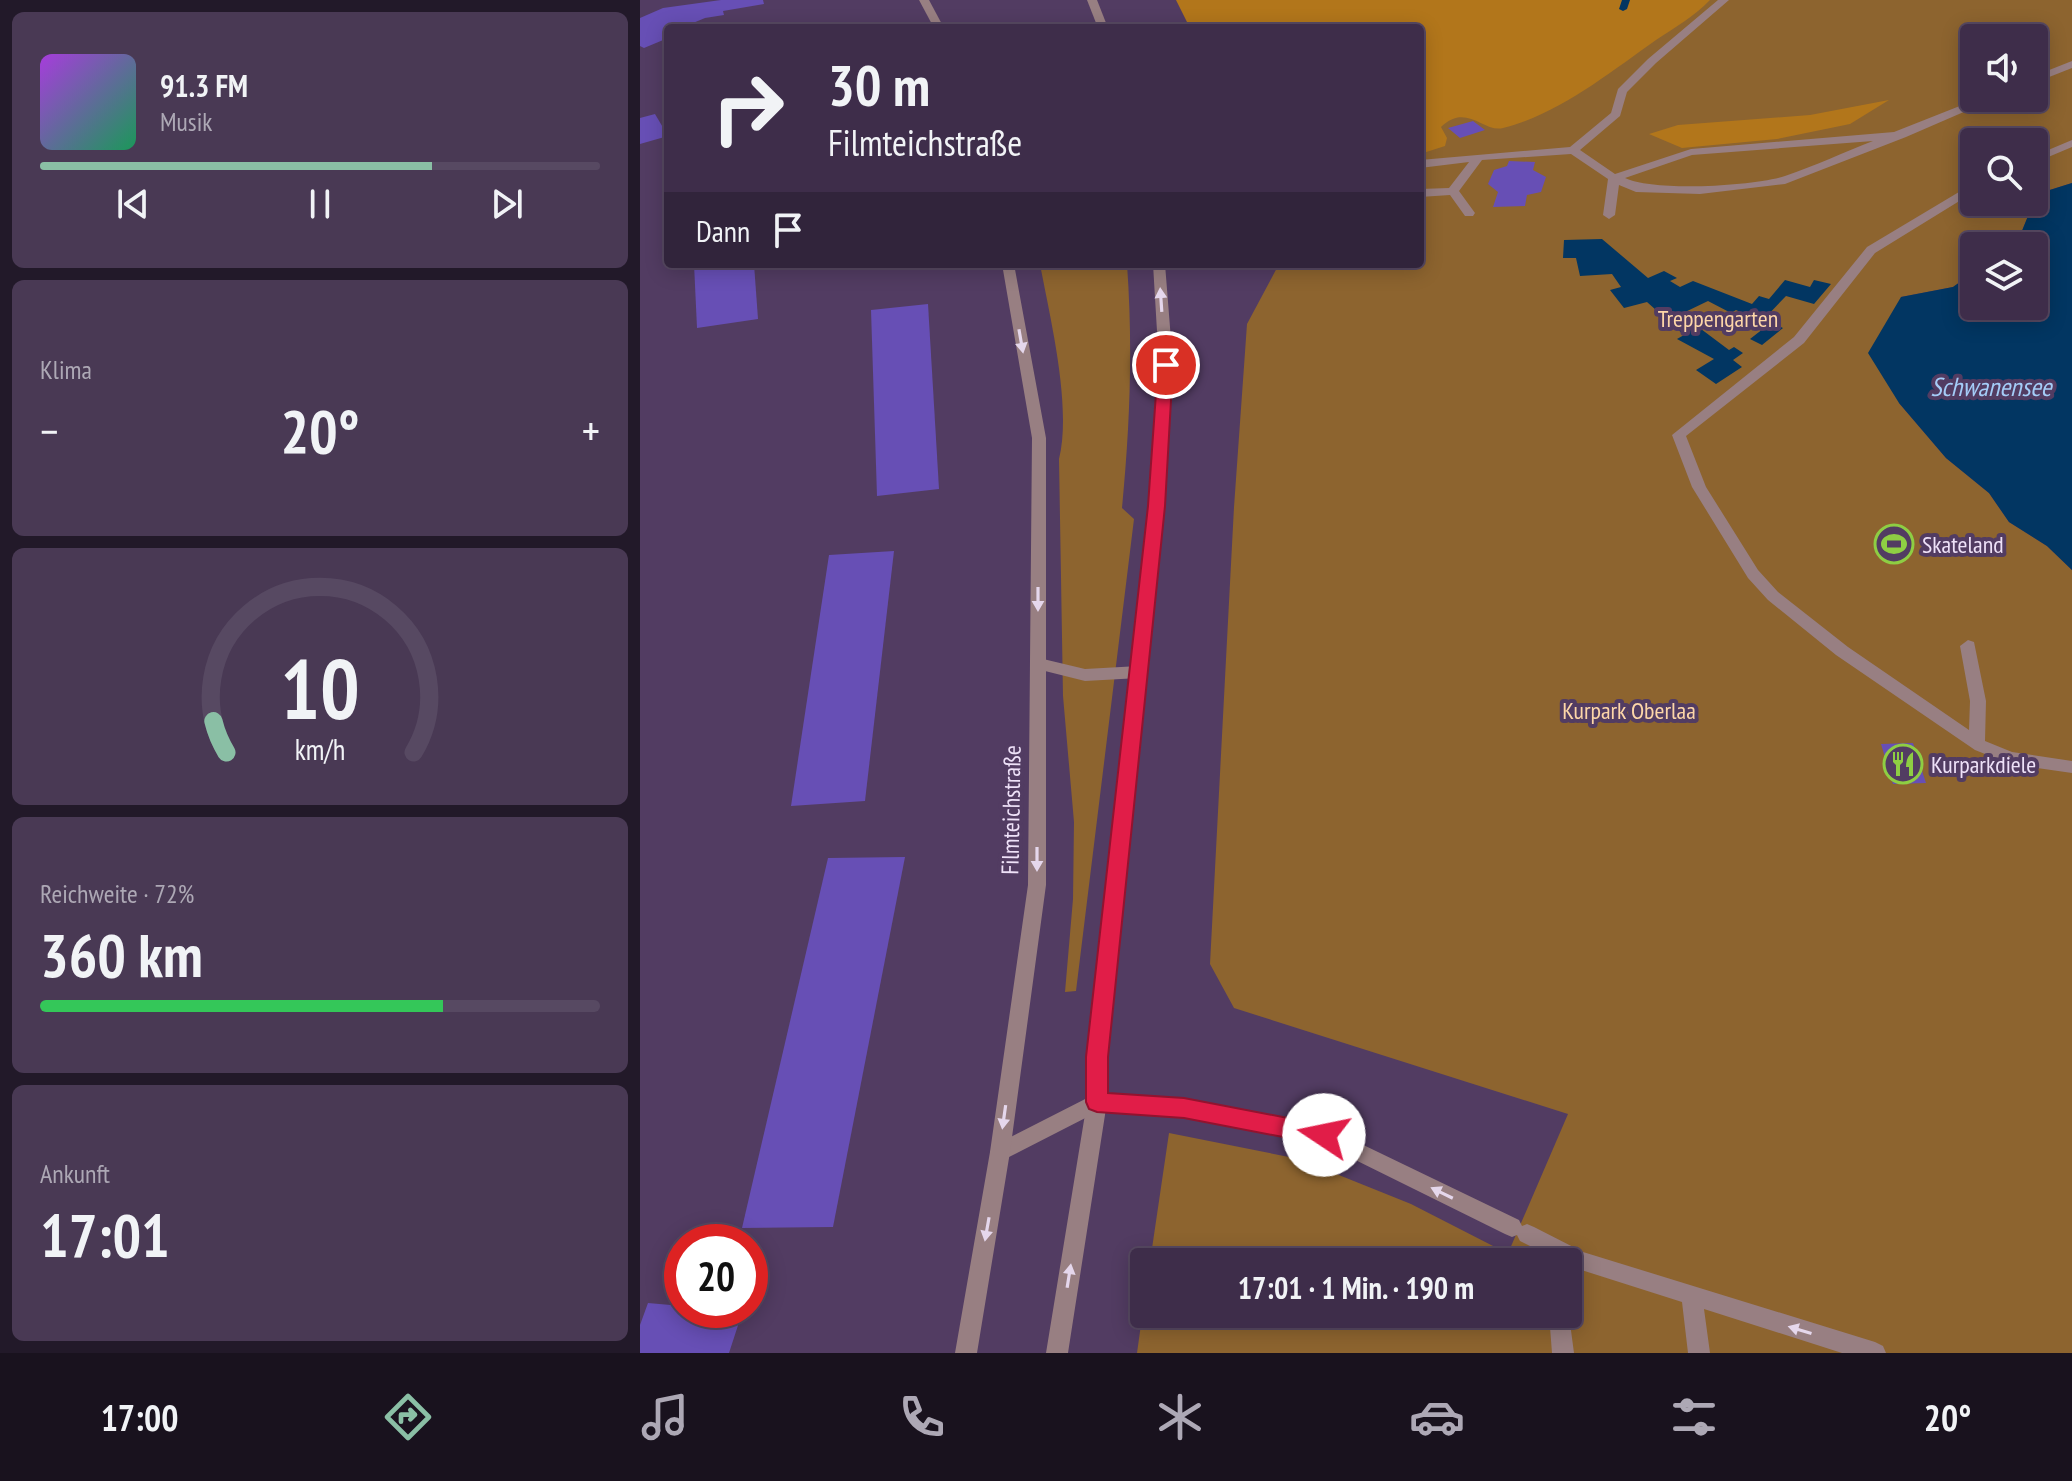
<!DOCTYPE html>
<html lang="de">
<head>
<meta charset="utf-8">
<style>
  body { margin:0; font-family:"PT Sans Narrow",sans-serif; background:#493954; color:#f1f3f6; height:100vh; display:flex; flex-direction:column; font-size:30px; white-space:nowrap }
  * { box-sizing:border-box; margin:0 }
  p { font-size:26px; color:#ada8b5 }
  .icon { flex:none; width:44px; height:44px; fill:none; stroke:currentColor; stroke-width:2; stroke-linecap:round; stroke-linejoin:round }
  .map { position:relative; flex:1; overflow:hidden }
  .drawer { display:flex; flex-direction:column; gap:12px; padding:12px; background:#221929; width:640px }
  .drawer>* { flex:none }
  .banner { position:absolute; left:24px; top:24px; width:760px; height:244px; border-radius:8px; box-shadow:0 4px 20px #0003,0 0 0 2px #574962; background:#3e2d4a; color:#f1f3f6; overflow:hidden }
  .controls { position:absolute; left:1320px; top:24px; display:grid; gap:16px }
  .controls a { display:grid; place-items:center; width:88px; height:88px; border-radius:8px; background:#3e2d4a; box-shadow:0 4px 20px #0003,0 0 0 2px #574962; font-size:40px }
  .speed { position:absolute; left:24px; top:1224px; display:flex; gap:16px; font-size:40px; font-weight:700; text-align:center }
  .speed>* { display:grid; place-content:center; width:104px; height:104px; border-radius:50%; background:#3e2d4a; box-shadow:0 4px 20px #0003,0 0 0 2px #574962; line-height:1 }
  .speed .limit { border:12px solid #d22; background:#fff; color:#111 }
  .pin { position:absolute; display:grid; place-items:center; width:68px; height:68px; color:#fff; margin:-34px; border:4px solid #fff; border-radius:50%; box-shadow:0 2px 8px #0007 }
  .me { position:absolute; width:88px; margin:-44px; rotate:281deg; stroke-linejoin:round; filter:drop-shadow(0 0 6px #0008) }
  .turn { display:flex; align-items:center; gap:28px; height:168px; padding:0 32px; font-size:36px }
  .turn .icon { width:104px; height:104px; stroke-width:2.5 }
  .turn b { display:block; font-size:56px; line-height:68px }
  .then { display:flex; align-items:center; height:76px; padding:0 32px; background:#0003; gap:16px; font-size:30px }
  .big { font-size:60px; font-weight:800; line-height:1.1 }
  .drawer .card { flex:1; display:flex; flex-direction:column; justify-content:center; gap:12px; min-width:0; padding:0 28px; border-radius:12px; background:#493954 }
  .drawer .dial { align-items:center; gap:0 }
  .dial svg { height:208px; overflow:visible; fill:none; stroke:#574962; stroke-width:7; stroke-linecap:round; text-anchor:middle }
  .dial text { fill:#f1f3f6; stroke:none }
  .song { display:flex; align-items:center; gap:24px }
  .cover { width:96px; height:96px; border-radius:12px; background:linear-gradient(135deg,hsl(280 70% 55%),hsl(150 70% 35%)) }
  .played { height:8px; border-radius:4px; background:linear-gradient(90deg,#8abfa5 70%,#574962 70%) }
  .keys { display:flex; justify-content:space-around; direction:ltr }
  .heat { display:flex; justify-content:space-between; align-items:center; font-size:44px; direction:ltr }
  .charge { height:12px; border-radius:6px; background:linear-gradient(90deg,#34c759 72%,#574962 0) }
  .trip { position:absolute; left:490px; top:1248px; width:452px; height:80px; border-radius:8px; background:#3e2d4a; box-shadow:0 4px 20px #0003,0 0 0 2px #574962; font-weight:800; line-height:80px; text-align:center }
  .tabs { display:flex; height:128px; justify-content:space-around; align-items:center; background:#19121e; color:#ada8b5 }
  .tabs .icon { width:56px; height:56px }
  .tabs .active { color:#8abfa5 }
  .tabs b { font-size:36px; color:#f1f3f6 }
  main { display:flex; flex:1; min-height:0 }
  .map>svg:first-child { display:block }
</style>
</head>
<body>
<main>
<section class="drawer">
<div class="card">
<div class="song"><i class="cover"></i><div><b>91.3 FM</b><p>Musik</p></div></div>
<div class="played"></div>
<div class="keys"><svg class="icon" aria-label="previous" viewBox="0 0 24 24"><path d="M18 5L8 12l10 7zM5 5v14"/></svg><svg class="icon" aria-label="pause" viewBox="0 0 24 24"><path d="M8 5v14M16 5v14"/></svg><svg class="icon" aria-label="next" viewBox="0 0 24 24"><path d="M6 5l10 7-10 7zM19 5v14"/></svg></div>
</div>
<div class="card"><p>Klima</p>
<div class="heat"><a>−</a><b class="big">20°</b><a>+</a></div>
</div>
<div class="card dial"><svg viewBox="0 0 100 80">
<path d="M14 69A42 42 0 1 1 86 69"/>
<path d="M14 69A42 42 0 0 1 9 57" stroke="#8abfa5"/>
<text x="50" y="56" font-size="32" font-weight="700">10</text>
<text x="50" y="72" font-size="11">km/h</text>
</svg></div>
<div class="card"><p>Reichweite · 72%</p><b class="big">360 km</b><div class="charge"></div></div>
<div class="card"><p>Ankunft</p><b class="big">17:01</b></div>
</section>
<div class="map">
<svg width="1432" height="1353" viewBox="0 0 1432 1353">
  <rect width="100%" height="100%" fill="#523c62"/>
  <g fill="#8d642f" fill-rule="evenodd">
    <path d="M605 0H1432V183L1397 194 1394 201V142H1334V202H1394L1377 243 1373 246H1334V272L1313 287 1261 297 1259 403 1306 458 1349 493 1369 522 1407 546 1432 570V1353H497L504 1303V1314H928V1262H510L529 1133 659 1159 771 1204 855 1247 866 1258 928 1114 594 1008 570 964 594 507 607 324 639 264H780V28ZM1334 38H1394V98H1334Z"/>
    <path d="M400 264H487C493 348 490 424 482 508L494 519 436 991 425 992 433 899 434 822 423 696 419 459C432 406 410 318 400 264Z"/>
  </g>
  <g fill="#b2761b">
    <path d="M536 0H1070C1055 16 1034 28 1016 40 969 73 919 114 863 128 844 133 826 102 801 127L807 138 805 146 780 154V28H550Z"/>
    <path d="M1249 100 1210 124 1137 139 1042 148 1009 134 1038 125 1170 115Z"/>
  </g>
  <g fill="#023662">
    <path d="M1432 183V570L1407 546 1369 522 1349 493 1306 458 1259 403 1228 353 1261 297 1313 287 1334 272V306H1394V246H1373L1377 243 1397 194Z"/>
    <path d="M962 239 1008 278 1024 271 1037 278 1030 281 1040 287 1053 281 1112 304 1119 296 1129 299 1145 280 1170 287 1174 280 1191 284 1174 304 1146 296 1124 319 1143 328 1122 345 1110 339 1128 325 1096 310 1091 313 1068 301 1041 314 1089 350 1094 347 1103 353 1093 360 1102 367 1076 384 1056 370 1074 359 1037 339 1044 335 1007 302 984 308 970 290 981 287 972 274 940 276 936 258H923L924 240Z"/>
  </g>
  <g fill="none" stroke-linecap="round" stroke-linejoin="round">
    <path fill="#023662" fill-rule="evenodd" d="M982 0H990L987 9 983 11 979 9Z"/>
  </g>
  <g fill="#674fb5">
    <path d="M81 0H123L124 4 83 11 84 15 65 18 53 23 57 25 50 28H28V38L4 48 0 46V18L23 8Z"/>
    <path d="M15 114 28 136 0 144V118Z"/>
    <path d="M833 121 845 130 820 138 808 128Z"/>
    <path d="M869 161 895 162 893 170 906 177 901 192 887 195 885 206 853 207 858 192 848 184 854 170 867 166Z"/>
    <path d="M54 264H114L118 319 57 328Z"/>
    <path d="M288 304 299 489 237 496 231 310Z"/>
    <path d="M254 551 225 801 151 806 189 555Z"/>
    <path d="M1273 743 1286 783 1253 784 1241 744Z"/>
    <path d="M265 857 193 1227 102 1228 188 858Z"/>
    <path d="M8 1303 42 1306V1310H103L89 1353H0V1325Z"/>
  </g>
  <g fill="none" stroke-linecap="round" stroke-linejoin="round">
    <g fill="#987f82" fill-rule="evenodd">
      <path d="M399 658 445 669 499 666 507 672 499 678 445 681 393 668 391 664Z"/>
      <path d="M457 1093 544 1099 684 1126 879 1220 882 1226 887 1224 894 1227 943 1252 1235 1342 1243 1346 1246 1353H1202L1064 1309 1070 1353H1048L1042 1302 932 1267 928 1262H922L880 1241 877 1235 872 1237 865 1234 681 1143 544 1117 459 1111 367 1158 360 1161 353 1158 350 1152 353 1146Z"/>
      <path d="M928 1308 934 1353H912L909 1314H928Z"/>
    </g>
    <g fill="#987f82" fill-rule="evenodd">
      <path d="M1078 0H1089L1016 63 987 92 980 116 940 150 975 174 1051 149 1254 132 1340 98H1356L1266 137 1145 184 1060 194 996 192 979 185 975 215 969 219 963 215 968 179 931 154 842 160 819 191 835 213 833 216H825L810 195 780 197V189L809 188 829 162 780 168V160L930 147 971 113 978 89 1008 59ZM1233 141C1204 152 1175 166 1145 176 1114 186 1014 192 985 178L1052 155Z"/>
      <path d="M1432 61V68L1394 83V76Z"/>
      <path d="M1432 140V147L1394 163V156Z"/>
      <path d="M1334 183V192L1235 253 1164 343 1046 436 1066 487 1118 570 1138 592 1208 647 1329 730 1330 701 1320 646 1328 640 1334 642 1346 701 1345 741 1372 752 1432 761V773L1370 764 1335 750 1196 655 1128 600 1108 578 1052 487 1032 435 1154 337 1227 247Z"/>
    </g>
    <g fill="#987f82" fill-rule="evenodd">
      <path d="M279 0H289L304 28H294Z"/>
      <path d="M447 0H457L468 28H458Z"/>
      <path d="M362 264H374L406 438V885L370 1152 337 1353H315L350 1152 388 885 392 438Z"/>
      <path d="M513 264H525L533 365 524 506 467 1057V1102L428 1353H406L447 1102V1057L510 506 519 365Z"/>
    </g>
  </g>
  <defs><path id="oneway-solid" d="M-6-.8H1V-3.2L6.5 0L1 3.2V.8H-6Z" transform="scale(2)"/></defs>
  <g fill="#e5d7ec">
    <use href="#oneway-solid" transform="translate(521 300) rotate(-94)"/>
    <use href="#oneway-solid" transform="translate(381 341) rotate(80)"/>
    <use href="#oneway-solid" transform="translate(398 599) rotate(90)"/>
    <use href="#oneway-solid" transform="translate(397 859) rotate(90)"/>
    <use href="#oneway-solid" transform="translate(364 1117) rotate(98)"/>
    <use href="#oneway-solid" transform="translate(802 1193) rotate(-154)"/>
    <use href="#oneway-solid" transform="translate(347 1229) rotate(100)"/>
    <use href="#oneway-solid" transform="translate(429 1276) rotate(-81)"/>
    <use href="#oneway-solid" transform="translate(1160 1330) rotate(-163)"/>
  </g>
  <path fill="#e11d48" stroke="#92132f" stroke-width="2" d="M526 361 533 365 525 506 468 1057V1093L544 1098 684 1125 692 1128 695 1135 692 1142 684 1145 544 1118 457 1112 449 1109 446 1102V1057L508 506 518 365Z"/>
  <defs>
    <symbol id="stadium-ring" viewBox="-11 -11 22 22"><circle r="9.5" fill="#523c62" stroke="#8ece43" stroke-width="1.5"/><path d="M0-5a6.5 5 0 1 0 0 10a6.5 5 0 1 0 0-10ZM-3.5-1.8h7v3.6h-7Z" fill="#8ece43"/></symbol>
    <symbol id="restaurant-ring" viewBox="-11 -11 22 22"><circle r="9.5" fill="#523c62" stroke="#8ece43" stroke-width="1.5"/><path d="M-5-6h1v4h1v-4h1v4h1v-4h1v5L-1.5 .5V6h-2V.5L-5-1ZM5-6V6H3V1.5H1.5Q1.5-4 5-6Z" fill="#8ece43"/></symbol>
  </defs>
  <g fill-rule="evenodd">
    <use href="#stadium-ring" x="1232" y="522" width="44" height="44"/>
    <use href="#restaurant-ring" x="1241" y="742" width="44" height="44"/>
  </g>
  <g text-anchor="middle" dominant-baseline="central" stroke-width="8" stroke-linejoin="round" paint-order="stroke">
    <g font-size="24" fill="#fdd6a8" stroke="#523c62">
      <text x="1078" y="318">Treppengarten</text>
      <text x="989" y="710">Kurpark Oberlaa</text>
    </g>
    <g font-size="24" fill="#eee1f8" stroke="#523c62" text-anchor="start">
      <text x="1282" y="544">Skateland</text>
      <text x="1291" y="764">Kurparkdiele</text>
    </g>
    <g font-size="24" fill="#eee1f8" stroke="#523c62">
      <text transform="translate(371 810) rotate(-89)">Filmteichstraße</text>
    </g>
    <g font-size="26" font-style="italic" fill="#a4ccf7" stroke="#523c62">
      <text x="1351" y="386">Schwanensee</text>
    </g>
  </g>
</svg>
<div class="controls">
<a><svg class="icon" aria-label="sound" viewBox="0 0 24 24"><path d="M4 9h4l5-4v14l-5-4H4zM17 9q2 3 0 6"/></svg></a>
<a><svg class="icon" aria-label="search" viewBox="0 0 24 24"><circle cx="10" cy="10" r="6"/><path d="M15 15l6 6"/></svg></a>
<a><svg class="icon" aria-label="layers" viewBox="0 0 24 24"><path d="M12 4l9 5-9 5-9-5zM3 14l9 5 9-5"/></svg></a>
</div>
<div class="speed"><div class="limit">20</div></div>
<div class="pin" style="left:526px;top:365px;background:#d93025"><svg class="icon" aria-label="arrive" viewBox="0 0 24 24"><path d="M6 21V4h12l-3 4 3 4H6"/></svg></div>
<svg class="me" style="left:684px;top:1135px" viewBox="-20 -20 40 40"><circle r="19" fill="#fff"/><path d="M0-13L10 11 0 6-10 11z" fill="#e11d48"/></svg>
<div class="trip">17:01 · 1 Min. · 190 m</div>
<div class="banner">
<div class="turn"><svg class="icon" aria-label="right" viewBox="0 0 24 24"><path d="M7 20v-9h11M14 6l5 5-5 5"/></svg><div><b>30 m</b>Filmteichstraße</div></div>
<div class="then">Dann<svg class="icon" aria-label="arrive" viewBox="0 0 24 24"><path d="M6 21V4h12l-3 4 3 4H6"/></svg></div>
</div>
</div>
</main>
<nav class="tabs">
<b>17:00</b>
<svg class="icon active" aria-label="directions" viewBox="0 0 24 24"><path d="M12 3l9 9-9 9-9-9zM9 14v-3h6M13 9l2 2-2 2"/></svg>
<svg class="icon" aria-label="music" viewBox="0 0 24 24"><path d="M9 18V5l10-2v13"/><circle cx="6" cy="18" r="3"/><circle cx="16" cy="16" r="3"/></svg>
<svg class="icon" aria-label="phone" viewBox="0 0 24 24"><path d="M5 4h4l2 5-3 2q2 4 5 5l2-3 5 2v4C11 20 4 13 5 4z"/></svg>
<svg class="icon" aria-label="climate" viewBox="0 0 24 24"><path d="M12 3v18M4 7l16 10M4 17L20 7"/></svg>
<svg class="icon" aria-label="car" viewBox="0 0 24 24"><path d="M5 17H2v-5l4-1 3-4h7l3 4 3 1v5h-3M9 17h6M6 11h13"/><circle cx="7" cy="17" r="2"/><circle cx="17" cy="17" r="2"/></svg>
<svg class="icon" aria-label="filters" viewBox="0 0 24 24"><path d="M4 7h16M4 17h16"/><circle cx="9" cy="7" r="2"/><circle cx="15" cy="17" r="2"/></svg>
<b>20°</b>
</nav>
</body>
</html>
